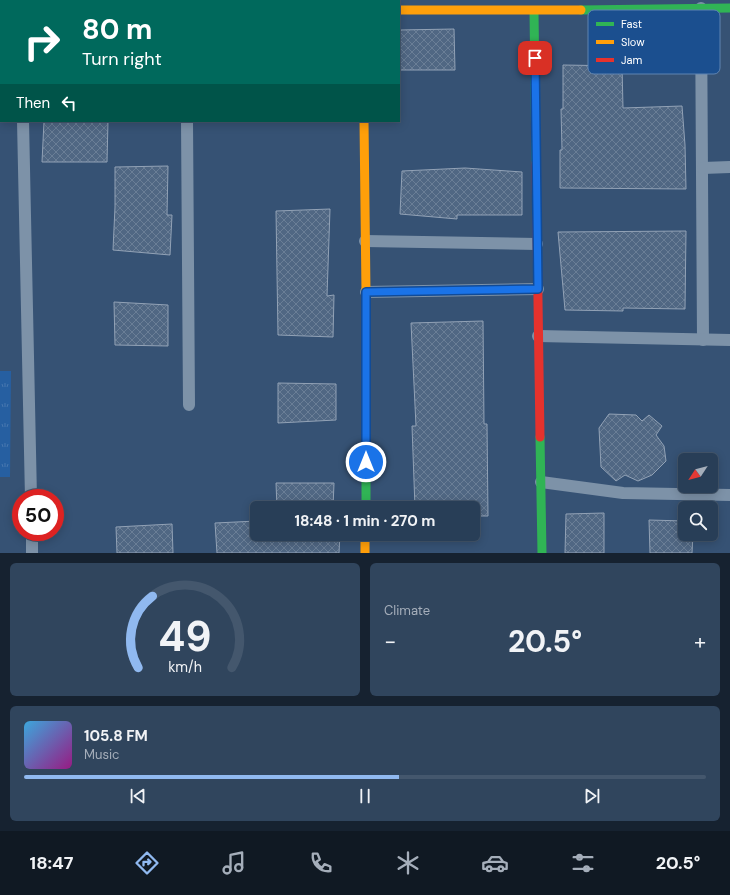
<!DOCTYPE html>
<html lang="en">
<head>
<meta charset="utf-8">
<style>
  body { margin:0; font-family:"DM Sans",sans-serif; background:#30455d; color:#f1f3f6; height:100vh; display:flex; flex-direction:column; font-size:15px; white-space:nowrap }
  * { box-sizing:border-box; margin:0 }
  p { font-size:13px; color:#a5aeba }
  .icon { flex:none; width:22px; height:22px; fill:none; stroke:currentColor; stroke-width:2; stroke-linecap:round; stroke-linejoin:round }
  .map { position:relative; height:553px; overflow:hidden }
  .panel { display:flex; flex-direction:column; gap:10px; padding:10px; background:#162230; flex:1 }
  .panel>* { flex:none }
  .banner { position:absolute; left:0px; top:0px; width:400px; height:122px; box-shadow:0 2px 10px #0003,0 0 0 1px #44576d; background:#00695c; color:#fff; overflow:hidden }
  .needle { width:26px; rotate:234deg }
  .tools { position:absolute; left:678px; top:453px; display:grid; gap:8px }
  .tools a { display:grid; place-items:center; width:40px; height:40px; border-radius:6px; background:#283e57; box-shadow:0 2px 10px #0003,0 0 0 1px #44576d; font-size:20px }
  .speed { position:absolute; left:12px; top:489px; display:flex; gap:8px; font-size:20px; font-weight:700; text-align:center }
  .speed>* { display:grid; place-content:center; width:52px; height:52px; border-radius:50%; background:#283e57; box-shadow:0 2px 10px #0003,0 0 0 1px #44576d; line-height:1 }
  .speed .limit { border:6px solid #d22; background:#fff; color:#111 }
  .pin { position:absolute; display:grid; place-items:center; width:34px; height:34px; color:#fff; margin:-17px; border-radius:8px; box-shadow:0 2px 6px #0006 }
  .me { position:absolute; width:44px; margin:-22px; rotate:0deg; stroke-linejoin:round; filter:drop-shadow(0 0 3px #0008) }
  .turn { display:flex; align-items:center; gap:14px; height:84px; padding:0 16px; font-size:18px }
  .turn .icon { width:52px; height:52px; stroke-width:2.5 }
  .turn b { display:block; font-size:28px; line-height:34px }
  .then { display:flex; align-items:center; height:38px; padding:0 16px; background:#0003; gap:8px; font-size:15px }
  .big { font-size:30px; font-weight:700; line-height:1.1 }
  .panel .card { flex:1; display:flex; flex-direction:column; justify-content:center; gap:6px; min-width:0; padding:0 14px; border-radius:6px; background:#30455d }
  .panel .dial { align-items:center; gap:0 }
  .dial svg { height:104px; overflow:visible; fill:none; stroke:#44576d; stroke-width:7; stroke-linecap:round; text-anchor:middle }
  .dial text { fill:#f1f3f6; stroke:none }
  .song { display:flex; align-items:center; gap:12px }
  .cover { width:48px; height:48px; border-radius:6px; background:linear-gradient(135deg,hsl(200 70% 55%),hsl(310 70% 35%)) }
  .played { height:4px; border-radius:2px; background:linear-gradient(90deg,#90b9f0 55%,#44576d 55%) }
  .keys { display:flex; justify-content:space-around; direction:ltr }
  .heat { display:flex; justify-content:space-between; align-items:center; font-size:22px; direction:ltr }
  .panel .tiles { flex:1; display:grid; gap:10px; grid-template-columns:1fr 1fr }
  .card:last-child { grid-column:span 2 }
  .trip { position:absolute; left:250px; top:501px; width:230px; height:40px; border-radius:6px; background:#283e57; box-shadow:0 2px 10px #0003,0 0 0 1px #44576d; font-weight:700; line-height:40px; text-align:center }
  .tabs { display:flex; height:64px; justify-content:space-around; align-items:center; background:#101923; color:#a5aeba }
  .tabs .icon { width:28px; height:28px }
  .tabs .active { color:#90b9f0 }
  .tabs b { font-size:18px; color:#f1f3f6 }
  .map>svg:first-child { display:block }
</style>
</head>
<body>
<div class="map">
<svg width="730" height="553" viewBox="0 0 730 553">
  <defs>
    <pattern id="park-tufts" width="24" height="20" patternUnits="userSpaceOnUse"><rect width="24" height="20" fill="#265fa1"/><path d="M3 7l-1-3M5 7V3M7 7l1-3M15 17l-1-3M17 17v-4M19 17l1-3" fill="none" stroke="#4777af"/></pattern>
    <pattern id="building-cross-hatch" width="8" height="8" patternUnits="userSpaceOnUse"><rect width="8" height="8" fill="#506783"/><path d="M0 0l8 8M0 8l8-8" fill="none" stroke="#6a7e96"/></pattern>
  </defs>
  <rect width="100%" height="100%" fill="#365274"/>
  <path fill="url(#park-tufts)" d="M0 371H11L10 477H0Z"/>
  <g fill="url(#building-cross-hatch)" stroke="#92a2b6">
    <path d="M454 29 455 70H399V30Z"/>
    <path d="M563 65 622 66 623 108 682 106 685 145 686 189 560 188V150H562L561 109H563Z"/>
    <path d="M44 121H108L107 162H42Z"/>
    <path d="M168 166 167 215H172L170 255 113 250 115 207V167Z"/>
    <path d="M465 168 522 172V215H457V219L400 214 402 171Z"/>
    <path d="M330 209 327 296 334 295 333 337 278 335 276 211Z"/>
    <path d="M686 231 685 309 623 308V311L565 310 558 232Z"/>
    <path d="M114 302 168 305V346L115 345Z"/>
    <path d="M483 321 484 424H487L488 516H473V508H415L412 426H416L411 323Z"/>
    <path d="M278 383 336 384V420L278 423Z"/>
    <path d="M609 414 636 415 642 421 649 415 662 426 656 435 664 446 666 461 652 475 638 481 625 475 616 481 601 467 599 428Z"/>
    <path d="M276 483H334L333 508H277Z"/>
    <path d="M604 513V553H565L566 514Z"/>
    <path d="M649 520 685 521V534H693L692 553H650Z"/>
    <path d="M257 521V534H340L339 553H217L215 523Z"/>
    <path d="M172 524 173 553H117L116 527Z"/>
  </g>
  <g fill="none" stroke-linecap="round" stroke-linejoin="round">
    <g stroke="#7d92a8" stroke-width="12">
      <path d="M701 8 703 340"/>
      <path d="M23 121 31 498"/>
      <path d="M187 121 189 405"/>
      <path d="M703 168 730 167"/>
      <path d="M365 241 537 244"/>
      <path d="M366 292 538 289"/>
      <path d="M538 336 730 340"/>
      <path d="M541 482 623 493 730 495"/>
      <path d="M32 532V553"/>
    </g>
    <g stroke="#30b455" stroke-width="9">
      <path d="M581 10 730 8"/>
      <path d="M534 11 536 163"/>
      <path d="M366 293V508"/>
      <path d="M540 437 542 553"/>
    </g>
    <g stroke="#ff9f0a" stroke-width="9">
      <path d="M399 10H581"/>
      <path d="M364 121 366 293"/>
      <path d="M365 534V553"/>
    </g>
    <g stroke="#e5322d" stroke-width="9">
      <path d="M362 0V1"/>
      <path d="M0 16H1"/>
      <path d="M536 163 540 437"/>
    </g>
  </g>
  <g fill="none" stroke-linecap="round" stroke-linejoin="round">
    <defs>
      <path id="route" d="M366 462V292L538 289 535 58"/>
    </defs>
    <use href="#route" stroke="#114b97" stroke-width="10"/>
    <use href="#route" stroke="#1a73e8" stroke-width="7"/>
  </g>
  <rect x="588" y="10" width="132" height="64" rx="6" fill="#1b4f8f" stroke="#5f84b1" stroke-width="1"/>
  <rect x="596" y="22" width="18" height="4" fill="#30b455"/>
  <rect x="596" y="40" width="18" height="4" fill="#ff9f0a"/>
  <rect x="596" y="58" width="18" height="4" fill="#e5322d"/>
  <g font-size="11" fill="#fff">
    <text x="621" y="28">Fast</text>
    <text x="621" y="46">Slow</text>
    <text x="621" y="64">Jam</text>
  </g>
</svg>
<div class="tools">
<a><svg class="needle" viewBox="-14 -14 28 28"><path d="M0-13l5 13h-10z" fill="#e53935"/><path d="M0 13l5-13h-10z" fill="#a5aeba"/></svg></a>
<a><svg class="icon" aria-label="search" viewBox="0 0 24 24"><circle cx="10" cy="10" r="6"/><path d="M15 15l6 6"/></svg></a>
</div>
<div class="speed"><div class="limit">50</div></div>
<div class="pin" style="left:535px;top:58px;background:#d93025"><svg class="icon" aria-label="arrive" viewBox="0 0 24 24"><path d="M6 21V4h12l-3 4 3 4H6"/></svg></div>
<svg class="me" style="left:366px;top:462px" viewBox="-20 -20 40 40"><circle r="17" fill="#1a73e8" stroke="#fff" stroke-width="3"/><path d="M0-11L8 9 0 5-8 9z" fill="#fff"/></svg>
<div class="trip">18:48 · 1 min · 270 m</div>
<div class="banner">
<div class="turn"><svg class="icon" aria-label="right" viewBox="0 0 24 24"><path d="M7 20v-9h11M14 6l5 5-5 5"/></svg><div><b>80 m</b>Turn right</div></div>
<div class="then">Then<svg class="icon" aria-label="left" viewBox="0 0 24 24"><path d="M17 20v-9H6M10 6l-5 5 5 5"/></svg></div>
</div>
</div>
<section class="panel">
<div class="tiles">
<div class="card dial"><svg viewBox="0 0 100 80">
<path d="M14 69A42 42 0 1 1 86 69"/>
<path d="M14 69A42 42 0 0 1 25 14" stroke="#90b9f0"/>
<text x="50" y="56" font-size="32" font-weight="700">49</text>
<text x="50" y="72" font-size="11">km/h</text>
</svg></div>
<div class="card"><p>Climate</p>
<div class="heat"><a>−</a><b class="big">20.5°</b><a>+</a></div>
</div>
<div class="card">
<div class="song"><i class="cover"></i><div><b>105.8 FM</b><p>Music</p></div></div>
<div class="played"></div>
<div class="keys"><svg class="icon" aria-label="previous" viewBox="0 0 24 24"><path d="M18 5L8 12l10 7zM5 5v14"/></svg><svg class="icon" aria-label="pause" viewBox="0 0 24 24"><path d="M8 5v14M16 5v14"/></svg><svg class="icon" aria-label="next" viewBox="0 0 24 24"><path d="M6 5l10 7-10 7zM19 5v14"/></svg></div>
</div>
</div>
</section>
<nav class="tabs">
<b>18:47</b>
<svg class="icon active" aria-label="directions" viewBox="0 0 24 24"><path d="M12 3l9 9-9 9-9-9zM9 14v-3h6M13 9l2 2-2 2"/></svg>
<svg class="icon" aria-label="music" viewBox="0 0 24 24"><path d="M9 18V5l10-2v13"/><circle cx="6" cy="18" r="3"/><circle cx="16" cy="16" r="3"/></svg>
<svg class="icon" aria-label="phone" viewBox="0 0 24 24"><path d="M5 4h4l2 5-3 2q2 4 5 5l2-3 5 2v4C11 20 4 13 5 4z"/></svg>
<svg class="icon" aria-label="climate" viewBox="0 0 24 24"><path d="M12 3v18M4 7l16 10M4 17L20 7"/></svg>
<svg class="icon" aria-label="car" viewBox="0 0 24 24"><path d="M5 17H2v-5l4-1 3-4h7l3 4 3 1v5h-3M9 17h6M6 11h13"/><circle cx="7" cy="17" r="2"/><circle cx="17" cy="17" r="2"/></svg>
<svg class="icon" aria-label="filters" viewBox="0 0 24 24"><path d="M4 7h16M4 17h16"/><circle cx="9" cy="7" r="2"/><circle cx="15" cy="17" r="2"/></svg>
<b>20.5°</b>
</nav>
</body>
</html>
